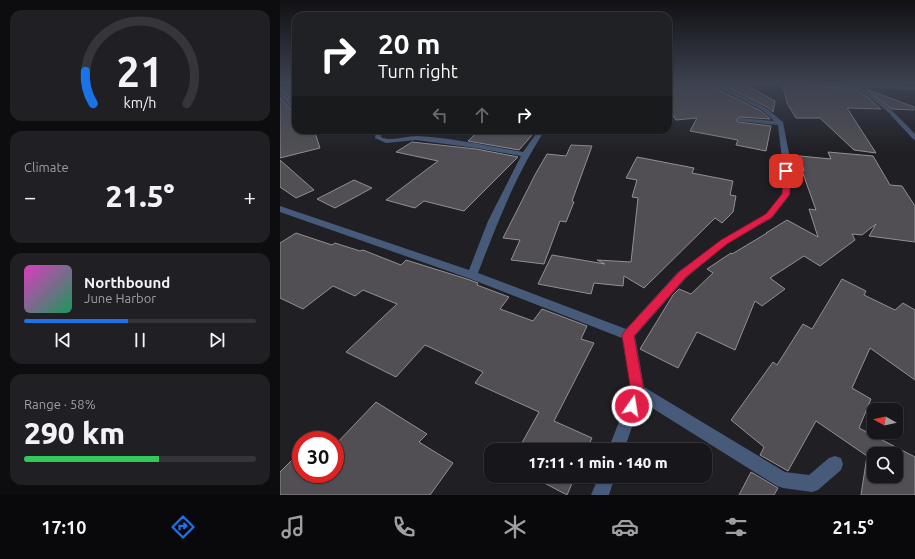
<!DOCTYPE html>
<html lang="en">
<head>
<meta charset="utf-8">
<style>
  body { margin:0; font-family:Ubuntu,sans-serif; background:#202024; color:#f1f3f6; height:100vh; display:flex; flex-direction:column; font-size:15px; white-space:nowrap }
  * { box-sizing:border-box; margin:0 }
  p { font-size:13px; color:#9e9fa3 }
  .icon { flex:none; width:22px; height:22px; fill:none; stroke:currentColor; stroke-width:2; stroke-linecap:round; stroke-linejoin:round }
  .map { position:relative; flex:1; overflow:hidden }
  .drawer { display:flex; flex-direction:column; gap:10px; padding:10px; background:#0d0d0f; width:280px }
  .drawer>* { flex:none }
  .top-card { position:absolute; left:12px; top:12px; width:380px; height:122px; border-radius:12px; box-shadow:0 1px 3px #0004,0 0 0 1px #36363a; background:#202124; color:#fff; overflow:hidden }
  .needle { width:26px; rotate:278deg }
  .controls { position:absolute; left:587px; top:403px; display:grid; gap:8px }
  .controls a { display:grid; place-items:center; width:36px; height:36px; border-radius:8px; background:#17171b; box-shadow:0 1px 3px #0004,0 0 0 1px #36363a; font-size:20px }
  .speed { position:absolute; left:12px; top:431px; display:flex; gap:8px; font-size:20px; font-weight:700; text-align:center }
  .speed>* { display:grid; place-content:center; width:52px; height:52px; border-radius:50%; background:#17171b; box-shadow:0 1px 3px #0004,0 0 0 1px #36363a; line-height:1 }
  .speed .limit { border:6px solid #d22; background:#fff; color:#111 }
  .pin { position:absolute; display:grid; place-items:center; width:34px; height:34px; color:#fff; margin:-17px; border-radius:8px; box-shadow:0 2px 6px #0006 }
  .me { position:absolute; width:44px; margin:-22px; rotate:13deg; stroke-linejoin:round; filter:drop-shadow(0 0 3px #0008) }
  .turn { display:flex; align-items:center; gap:14px; height:84px; padding:0 20px; font-size:18px }
  .turn .icon { width:52px; height:52px; stroke-width:2.5 }
  .turn b { display:block; font-size:28px; line-height:34px }
  .lanes { display:flex; align-items:center; height:38px; padding:0 20px; background:#0003; justify-content:center; gap:20px; direction:ltr }
  .lanes .off { opacity:.35 }
  .big { font-size:30px; font-weight:800; line-height:1.1 }
  .drawer .widget { flex:1; display:flex; flex-direction:column; justify-content:center; gap:6px; min-width:0; padding:0 14px; border-radius:12px; background:#202024 }
  .drawer .dial { align-items:center; gap:0 }
  .dial svg { height:104px; overflow:visible; fill:none; stroke:#36363a; stroke-width:7; stroke-linecap:round; text-anchor:middle }
  .dial text { fill:#f1f3f6; stroke:none }
  .song { display:flex; align-items:center; gap:12px }
  .cover { width:48px; height:48px; border-radius:6px; background:linear-gradient(135deg,hsl(310 70% 55%),hsl(150 70% 35%)) }
  .played { height:4px; border-radius:2px; background:linear-gradient(90deg,#1a73e8 45%,#36363a 45%) }
  .keys { display:flex; justify-content:space-around; direction:ltr }
  .heat { display:flex; justify-content:space-between; align-items:center; font-size:22px; direction:ltr }
  .charge { height:6px; border-radius:3px; background:linear-gradient(90deg,#34c759 58%,#36363a 0) }
  .trip { position:absolute; left:204px; top:443px; width:228px; height:40px; border-radius:12px; background:#17171b; box-shadow:0 1px 3px #0004,0 0 0 1px #36363a; font-weight:800; line-height:40px; text-align:center }
  .menu { display:flex; height:64px; justify-content:space-around; align-items:center; background:#09090b; color:#9e9fa3 }
  .menu .icon { width:28px; height:28px }
  .menu .on { color:#1a73e8 }
  .menu b { font-size:18px; color:#f1f3f6 }
  main { display:flex; flex:1; min-height:0 }
  .map>svg:first-child { display:block }
</style>
</head>
<body>
<main>
<section class="drawer">
<div class="widget dial"><svg viewBox="0 0 100 80">
<path d="M14 69A42 42 0 1 1 86 69"/>
<path d="M14 69A42 42 0 0 1 8 44" stroke="#1a73e8"/>
<text x="50" y="56" font-size="32" font-weight="700">21</text>
<text x="50" y="72" font-size="11">km/h</text>
</svg></div>
<div class="widget"><p>Climate</p>
<div class="heat"><a>−</a><b class="big">21.5°</b><a>+</a></div>
</div>
<div class="widget">
<div class="song"><i class="cover"></i><div><b>Northbound</b><p>June Harbor</p></div></div>
<div class="played"></div>
<div class="keys"><svg class="icon" aria-label="previous" viewBox="0 0 24 24"><path d="M18 5L8 12l10 7zM5 5v14"/></svg><svg class="icon" aria-label="pause" viewBox="0 0 24 24"><path d="M8 5v14M16 5v14"/></svg><svg class="icon" aria-label="next" viewBox="0 0 24 24"><path d="M6 5l10 7-10 7zM19 5v14"/></svg></div>
</div>
<div class="widget"><p>Range · 58%</p><b class="big">290 km</b><div class="charge"></div></div>
</section>
<div class="map">
<svg width="635" height="495" viewBox="0 0 635 495">
  <rect width="100%" height="100%" fill="#1f1f24"/>
  <g fill="#514f54" stroke="#928f95" fill-rule="evenodd">
    <path d="M16 83V104L0 88Z"/>
    <path d="M388 83H426L481 111 490 119 460 117 456 120 458 122 491 126 486 151 456 145 458 140 410 131 417 118 396 120 388 109Z"/>
    <path d="M462 83 495 101 493 112 487 107 443 85Z"/>
    <path d="M503 86 572 88 589 98 601 109 567 108 596 153 574 150 540 118H516L507 103Z"/>
    <path d="M586 89 634 107V110L612 109Z"/>
    <path d="M0 97 13 112 16 113V130H34L40 148 0 158Z"/>
    <path d="M200 130H222L253 134 239 150 188 141Z"/>
    <path d="M132 142 196 149 238 157 184 211 144 201 135 208 106 200 158 161 116 152Z"/>
    <path d="M291 145 312 146 292 201 294 202 286 222 280 221 264 264 231 260 240 240 223 238 256 173 267 154 286 156Z"/>
    <path d="M548 152 593 156 610 185 622 186 635 206V242L589 236 596 224 582 235 572 234 575 240 540 266 524 256 490 278 505 289 482 306 475 301 455 350 417 332 398 368 360 349 393 295 399 289 411 294 433 273 427 269 451 253 452 254 487 233H486L507 220 538 237 529 209 536 210 522 171H524L520 156 551 159Z"/>
    <path d="M357 157 414 168 412 173 453 181 450 195 456 196 453 212 442 223 435 218 364 288 344 276 343 286 314 283 311 294 258 284 272 255 325 264 317 260 351 262 358 198 352 197 357 180 346 178Z"/>
    <path d="M0 160 34 190 16 198 0 187Z"/>
    <path d="M74 180 92 188 55 208 37 199Z"/>
    <path d="M16 233 52 245 55 243 80 251 83 250 121 265 126 260 187 279 198 283 197 285 229 297 220 309 253 321 262 309 307 326 301 339 314 343 274 421 312 438 306 450H238L259 412 195 383 203 372 145 345 116 377 66 352 117 304 83 290 75 296 53 286 23 309 0 298V243Z"/>
    <path d="M562 279 586 291 584 295 615 310 623 303 635 310V380L590 348 572 388 591 399 579 428 635 457V495H581L587 456 536 421 508 471 480 455 484 447 451 420 493 362 497 365 523 324 532 329ZM594 454H616V476H594Z"/>
    <path d="M96 402 147 434 139 442 173 463 150 495H0V472L21 451V474H55V445Z"/>
    <path d="M471 472 498 488 494 495H459Z"/>
    <path d="M251 476H295L287 495Z"/>
  </g>
  <g fill="none" stroke-linecap="round" stroke-linejoin="round">
    <g fill="#475a79" fill-rule="evenodd">
      <path d="M430 83H436L486 108 503 122 510 159V194L509 196 492 218 447 244 406 278 355 336 364 387 505 472 529 475 549 458 555 456 561 458 563 464 561 470 538 490 532 492 503 488 497 486 361 401 344 450H328L351 391 342 338 188 278 0 212V206L189 270 208 221 241 156 196 148 136 140 106 143 95 138 96 130H102L101 137C111 142 125 136 137 136 172 138 209 146 243 152L259 130H265C236 174 217 224 198 273L346 329 398 272 441 240 486 214 502 194V159L498 125 458 121 457 120 460 118 494 121 482 110Z"/>
      <path d="M506 83 635 86V90L580 87C602 99 618 116 635 134V140L633 139 609 113 590 97 572 87 508 85Z"/>
      <path d="M0 89 16 106V112L14 111 0 95Z"/>
      <path d="M319 476H335L329 495H311Z"/>
    </g>
  </g>
  <linearGradient id="sky" x2="0" y2="1"><stop stop-color="#111114"/><stop offset="0.55" stop-color="#3c4250"/><stop offset="1" stop-color="#3c4250" stop-opacity="0"/></linearGradient>
  <rect width="635" height="152" fill="url(#sky)"/>
  <path fill="#e11d48" stroke="#92132f" d="M504 169H509L510 171V194L492 217 447 244 406 277 354 336 364 391 357 410 352 412 348 410 346 406 351 391 342 335 344 332 399 272 441 240 486 214 502 194Z"/>
</svg>
<div class="controls">
<a><svg class="needle" viewBox="-14 -14 28 28"><path d="M0-13l5 13h-10z" fill="#e53935"/><path d="M0 13l5-13h-10z" fill="#9e9fa3"/></svg></a>
<a><svg class="icon" aria-label="search" viewBox="0 0 24 24"><circle cx="10" cy="10" r="6"/><path d="M15 15l6 6"/></svg></a>
</div>
<div class="speed"><div class="limit">30</div></div>
<div class="pin" style="left:506px;top:171px;background:#d93025"><svg class="icon" aria-label="arrive" viewBox="0 0 24 24"><path d="M6 21V4h12l-3 4 3 4H6"/></svg></div>
<svg class="me" style="left:352px;top:406px" viewBox="-20 -20 40 40"><circle r="17" fill="#e11d48" stroke="#fff" stroke-width="3"/><path d="M0-11L8 9 0 5-8 9z" fill="#fff"/></svg>
<div class="trip">17:11 · 1 min · 140 m</div>
<div class="top-card">
<div class="turn"><svg class="icon" aria-label="right" viewBox="0 0 24 24"><path d="M7 20v-9h11M14 6l5 5-5 5"/></svg><div><b>20 m</b>Turn right</div></div>
<div class="lanes"><svg class="icon off" aria-label="left" viewBox="0 0 24 24"><path d="M17 20v-9H6M10 6l-5 5 5 5"/></svg><svg class="icon off" aria-label="ahead" viewBox="0 0 24 24"><path d="M12 20V5M6 11l6-6 6 6"/></svg><svg class="icon" aria-label="right" viewBox="0 0 24 24"><path d="M7 20v-9h11M14 6l5 5-5 5"/></svg></div>
</div>
</div>
</main>
<nav class="menu">
<b>17:10</b>
<svg class="icon on" aria-label="directions" viewBox="0 0 24 24"><path d="M12 3l9 9-9 9-9-9zM9 14v-3h6M13 9l2 2-2 2"/></svg>
<svg class="icon" aria-label="music" viewBox="0 0 24 24"><path d="M9 18V5l10-2v13"/><circle cx="6" cy="18" r="3"/><circle cx="16" cy="16" r="3"/></svg>
<svg class="icon" aria-label="phone" viewBox="0 0 24 24"><path d="M5 4h4l2 5-3 2q2 4 5 5l2-3 5 2v4C11 20 4 13 5 4z"/></svg>
<svg class="icon" aria-label="climate" viewBox="0 0 24 24"><path d="M12 3v18M4 7l16 10M4 17L20 7"/></svg>
<svg class="icon" aria-label="car" viewBox="0 0 24 24"><path d="M5 17H2v-5l4-1 3-4h7l3 4 3 1v5h-3M9 17h6M6 11h13"/><circle cx="7" cy="17" r="2"/><circle cx="17" cy="17" r="2"/></svg>
<svg class="icon" aria-label="filters" viewBox="0 0 24 24"><path d="M4 7h16M4 17h16"/><circle cx="9" cy="7" r="2"/><circle cx="15" cy="17" r="2"/></svg>
<b>21.5°</b>
</nav>
</body>
</html>
